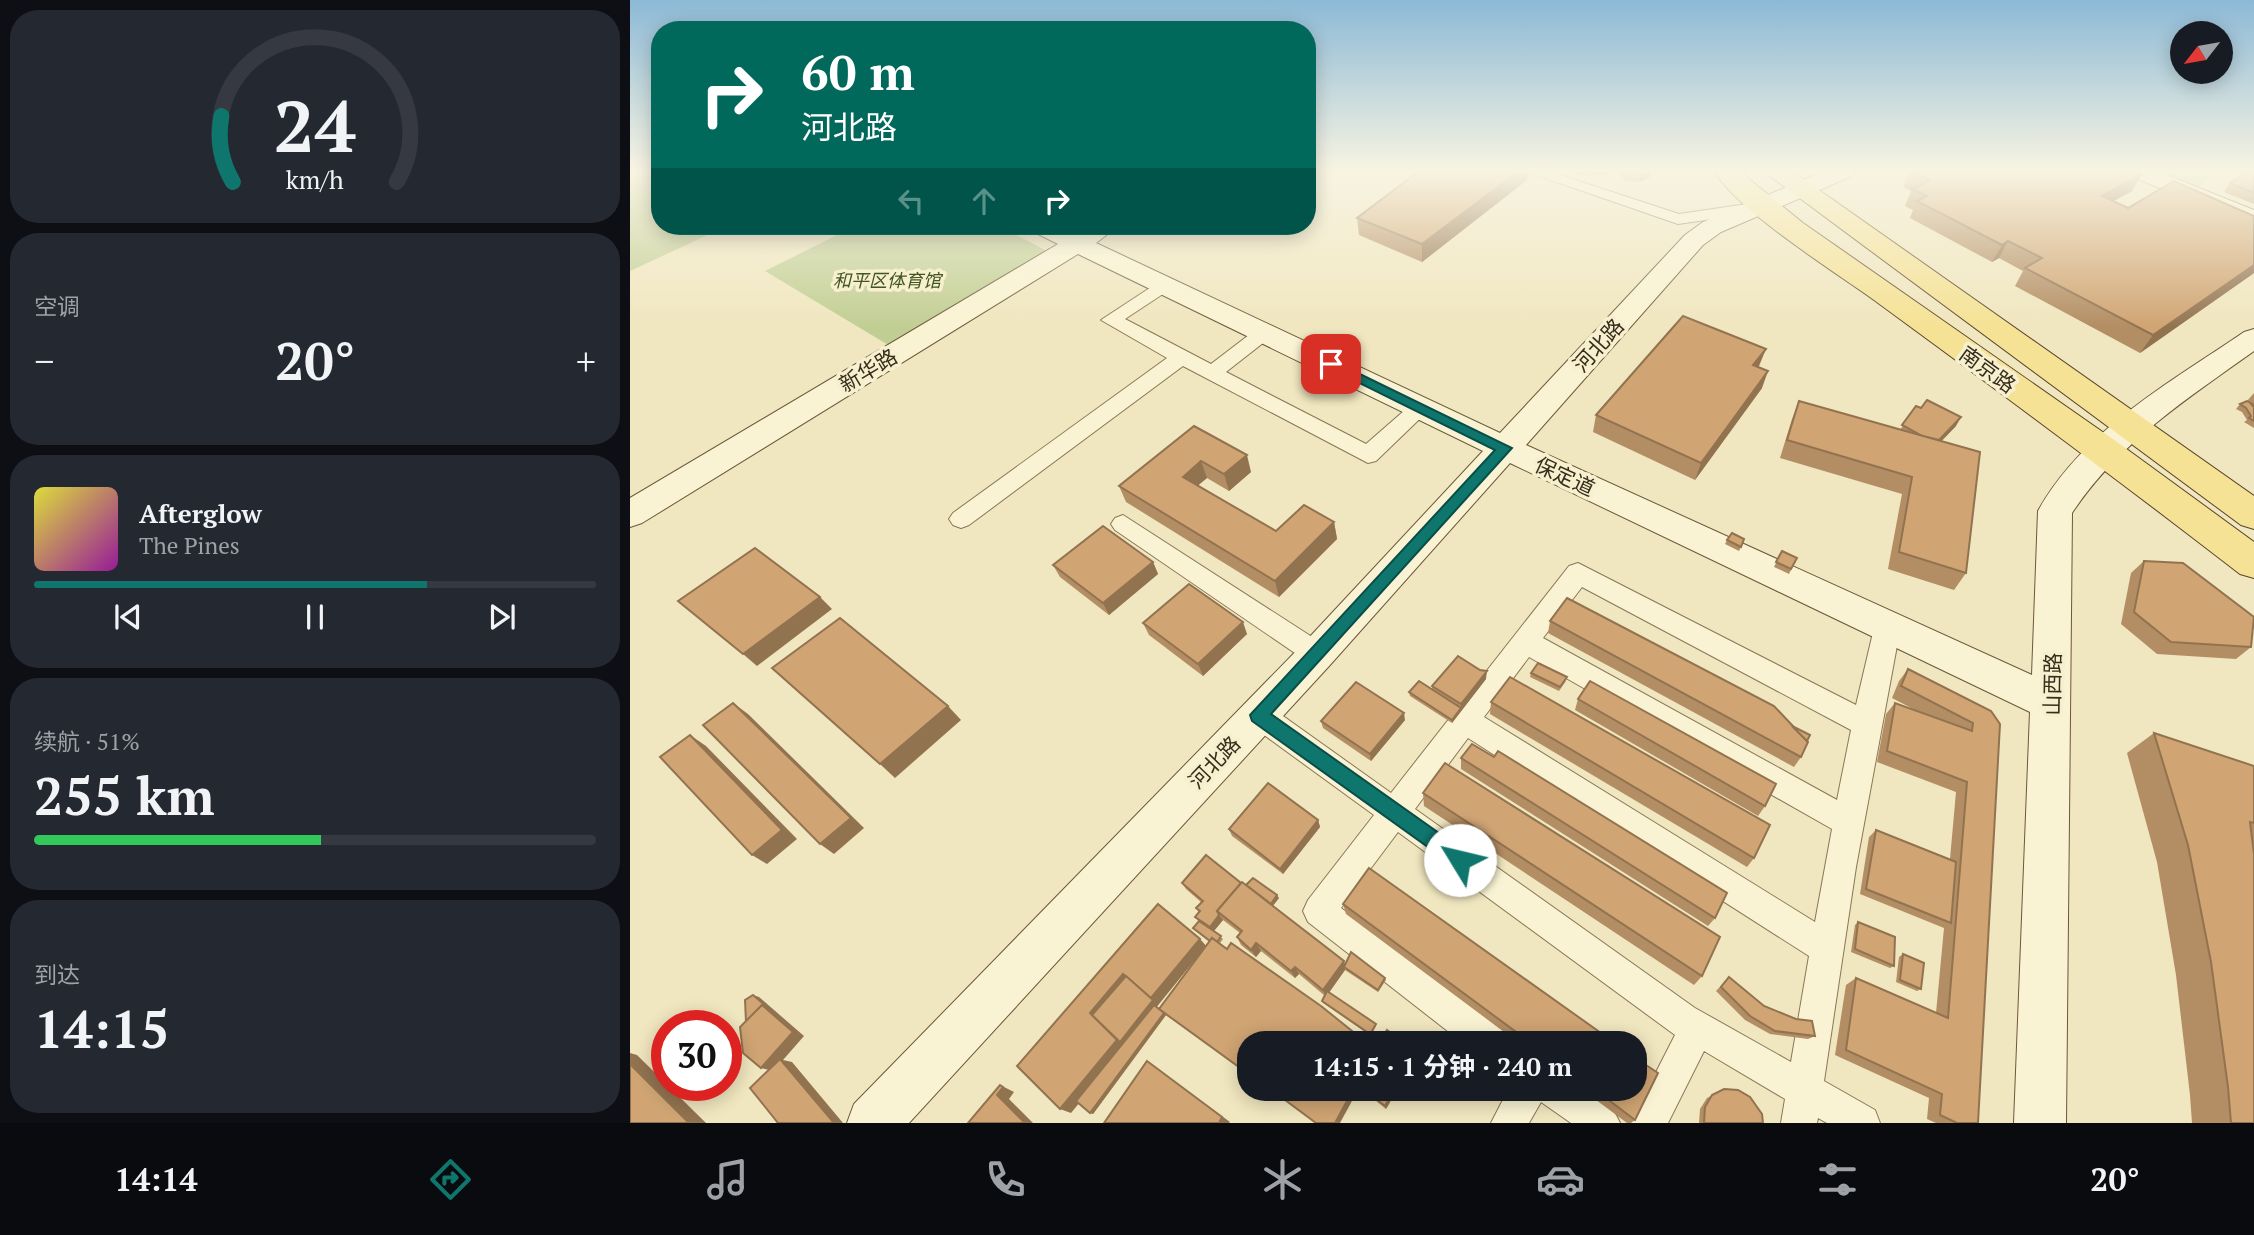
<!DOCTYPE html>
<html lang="zh">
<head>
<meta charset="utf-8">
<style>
  body { margin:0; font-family:"PT Serif","Noto Sans SC",serif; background:#242831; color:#f1f3f6; height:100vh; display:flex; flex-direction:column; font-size:26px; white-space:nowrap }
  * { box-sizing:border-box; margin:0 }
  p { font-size:23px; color:#9ea1a6 }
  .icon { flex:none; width:38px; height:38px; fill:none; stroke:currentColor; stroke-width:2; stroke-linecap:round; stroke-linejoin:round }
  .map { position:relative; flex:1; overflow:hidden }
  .drawer { display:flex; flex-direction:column; gap:10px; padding:10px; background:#0d0f14; width:630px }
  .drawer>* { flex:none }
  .top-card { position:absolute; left:21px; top:21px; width:665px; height:214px; border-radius:28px; box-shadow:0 4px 18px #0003; background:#00695c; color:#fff; overflow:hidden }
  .needle { width:46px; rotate:239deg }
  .controls { position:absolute; left:1540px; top:21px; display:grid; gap:14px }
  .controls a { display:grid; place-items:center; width:63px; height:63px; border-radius:50%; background:#171b24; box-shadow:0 4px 18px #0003; font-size:35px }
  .speed { position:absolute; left:21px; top:1010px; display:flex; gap:14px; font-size:35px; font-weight:700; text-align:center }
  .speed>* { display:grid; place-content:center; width:91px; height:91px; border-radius:50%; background:#171b24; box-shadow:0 4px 18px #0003; line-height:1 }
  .speed .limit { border:10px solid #d22; background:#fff; color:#111 }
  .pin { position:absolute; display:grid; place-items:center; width:60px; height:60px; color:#fff; margin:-30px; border-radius:14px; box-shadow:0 4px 10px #0006 }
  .me { position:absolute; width:77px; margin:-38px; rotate:306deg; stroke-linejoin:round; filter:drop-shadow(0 0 5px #0008) }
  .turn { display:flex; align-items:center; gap:24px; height:147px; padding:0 35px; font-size:32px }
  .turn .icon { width:91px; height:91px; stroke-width:2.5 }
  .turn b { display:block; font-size:49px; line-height:60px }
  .lanes { display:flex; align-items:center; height:66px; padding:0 35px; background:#0003; justify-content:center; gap:35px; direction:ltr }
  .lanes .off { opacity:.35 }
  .big { font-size:52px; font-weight:700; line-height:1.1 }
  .drawer .widget { flex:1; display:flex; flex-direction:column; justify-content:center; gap:10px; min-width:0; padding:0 24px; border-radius:28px; background:#242831 }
  .drawer .dial { align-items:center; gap:0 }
  .dial svg { height:182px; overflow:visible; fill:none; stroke:#363941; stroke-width:7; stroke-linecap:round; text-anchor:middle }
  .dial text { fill:#f1f3f6; stroke:none }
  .song { display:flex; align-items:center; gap:21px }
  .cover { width:84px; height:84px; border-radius:10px; background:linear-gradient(135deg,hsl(60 70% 55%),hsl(300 70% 35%)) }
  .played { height:7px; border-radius:4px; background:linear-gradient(90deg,#0f766e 70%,#363941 70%) }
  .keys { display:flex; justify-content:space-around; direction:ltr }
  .heat { display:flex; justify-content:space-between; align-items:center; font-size:38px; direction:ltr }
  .charge { height:10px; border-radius:5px; background:linear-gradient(90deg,#34c759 51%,#363941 0) }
  .trip { position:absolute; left:607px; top:1031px; width:410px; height:70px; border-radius:28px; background:#171b24; box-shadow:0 4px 18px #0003; font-weight:700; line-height:70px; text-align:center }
  .tab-bar { display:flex; height:112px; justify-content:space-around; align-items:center; background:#090b0e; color:#9ea1a6 }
  .tab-bar .icon { width:49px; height:49px }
  .tab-bar .on { color:#0f766e }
  .tab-bar b { font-size:32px; color:#f1f3f6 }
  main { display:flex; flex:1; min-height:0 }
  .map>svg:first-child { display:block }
</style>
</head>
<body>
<main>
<section class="drawer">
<div class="widget dial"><svg viewBox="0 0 100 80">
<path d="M14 69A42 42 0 1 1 86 69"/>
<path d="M14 69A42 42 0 0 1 9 40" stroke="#0f766e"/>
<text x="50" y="56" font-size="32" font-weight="700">24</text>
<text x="50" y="72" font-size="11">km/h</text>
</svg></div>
<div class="widget"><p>空调</p>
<div class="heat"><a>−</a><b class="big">20°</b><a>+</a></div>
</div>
<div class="widget">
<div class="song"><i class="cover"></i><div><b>Afterglow</b><p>The Pines</p></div></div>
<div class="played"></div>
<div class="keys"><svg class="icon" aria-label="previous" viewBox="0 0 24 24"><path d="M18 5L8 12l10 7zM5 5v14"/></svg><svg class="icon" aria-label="pause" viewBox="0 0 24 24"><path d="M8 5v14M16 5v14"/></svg><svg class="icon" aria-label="next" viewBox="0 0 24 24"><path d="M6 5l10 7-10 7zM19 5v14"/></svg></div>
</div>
<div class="widget"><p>续航 · 51%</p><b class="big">255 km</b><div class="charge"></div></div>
<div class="widget"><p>到达</p><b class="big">14:15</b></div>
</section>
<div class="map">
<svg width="1624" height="1123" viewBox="0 0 1624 1123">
  <rect width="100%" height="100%" fill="#f0e6bf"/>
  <g fill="#c1ce93">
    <path d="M21 171H30V226H97L0 271V179Z"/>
    <path d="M1517 171H1580L1584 175 1564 190Z"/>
    <path d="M225 226H369L417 251 260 346 135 271Z"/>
  </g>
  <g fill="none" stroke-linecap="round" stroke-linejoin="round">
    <defs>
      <g id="street">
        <path d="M895 171H918L1049 214 1124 203 1132 208 1124 213 1048 224Z"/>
        <path d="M535 278 542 280 544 284 542 288 495 319 581 364 628 328H642L645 332 642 336 596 372 736 444 783 403H797L801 408 746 461 738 463 553 366 339 525 331 528 323 525 319 519 323 513 537 358 471 320Z"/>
        <path d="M493 515 696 646 700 654 696 662 687 665 678 662 485 530 481 524 485 518Z"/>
        <path d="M948 563 1226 705 1245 624 1249 616 1258 613 1267 616 1271 624 1226 867 1194 1081 1245 1110 1250 1123H1197L1188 1118 1187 1123H1151L1155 1099 1074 1051 1038 1123H1000L1045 1035 768 832 711 908 873 1031 878 1043H833L678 922 673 911 678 900 744 815 619 724 615 715 619 706 629 703 639 706 761 793 939 566ZM952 587 1221 730 1207 800 913 638ZM899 657 1202 829 1185 922 854 717ZM838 738 1179 956 1161 1062 1065 1008 785 809Z"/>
        <path d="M879 1088C918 1088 972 1079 990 1123H941L911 1102 899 1123H861Z"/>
      </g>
      <g id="secondary">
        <path d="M1195 171H1225L1222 176 1091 232 1073 245 896 445 1402 675 1408 511C1453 430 1541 382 1614 332L1624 329V351C1557 399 1488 443 1442 513L1436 1123H1384L1400 712 880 463 700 665 279 1123H217L224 1104 674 643 853 451 448 254 12 523 0 527V498L428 244 402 231 399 226H430L446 233 459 226H488L466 243 870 433 1055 235 1073 222Z"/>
        <path d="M1497 171H1527L1624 210V226L1500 176Z"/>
      </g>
      <g id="primary">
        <path d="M1084 171H1109L1173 223 1487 442 1624 542V578L1610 574C1490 481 1367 390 1244 300 1202 270 1108 211 1084 171Z"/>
        <path d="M1133 171H1162L1624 496V529L1611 525Z"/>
      </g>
    </defs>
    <use href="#street" stroke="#897757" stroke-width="2"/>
    <use href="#secondary" stroke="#6b583a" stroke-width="2"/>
    <use href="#primary" stroke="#57442b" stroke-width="2"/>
    <use href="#street" fill="#faf3d3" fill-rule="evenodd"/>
    <use href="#secondary" fill="#faf3d3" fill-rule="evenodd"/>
    <use href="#primary" fill="#f5e294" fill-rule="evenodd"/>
  </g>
  <g fill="#b38d63">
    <path d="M789 171H898L897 180 792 262 729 235 727 218Z"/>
    <path d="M935 171H1021L1020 177 1010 182 996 181 987 173 957 176 950 173 947 175Z"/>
    <path d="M1280 171H1505L1502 191 1483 201 1498 208 1624 216V273L1510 353 1385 286 1393 271 1369 258 1362 262 1280 218 1283 210 1275 206 1281 191 1273 187Z"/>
    <path d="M1605 171H1624V204L1594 192 1600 183 1612 175 1607 174Z"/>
    <path d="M1129 366 1132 388 1065 480 963 432 966 415Z"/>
    <path d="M1624 393V428L1614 422 1617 420 1612 412 1606 409 1610 404 1617 401Z"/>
    <path d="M1169 401 1270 430 1286 406 1326 426 1311 441 1336 573 1324 590 1258 569 1272 494 1150 458 1162 419Z"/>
    <path d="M564 426 621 472 599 491 577 478 568 485 646 531 704 522 707 539 649 597 496 502 489 486Z"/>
    <path d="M1097 540 1111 547 1109 551 1095 544Z"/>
    <path d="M1152 551 1167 558 1159 574 1144 567Z"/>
    <path d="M1514 561 1621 647 1606 659 1527 654 1491 624 1501 573Z"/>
    <path d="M523 562 528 574 479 615 430 577 423 565Z"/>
    <path d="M920 621 1171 757 1164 767 918 633Z"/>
    <path d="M513 623 617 634 573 676 519 635Z"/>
    <path d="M1278 669 1361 711 1348 1123H1306L1297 1119 1299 1098 1205 1055 1216 985 1226 978 1306 1013 1314 928 1230 894 1239 837 1246 830 1320 859 1326 792 1247 762 1256 714 1265 703 1289 712 1262 698 1269 681Z"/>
    <path d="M901 673 936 681 929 691 900 677Z"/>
    <path d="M856 679 822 723 780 696 779 692 802 690V686Z"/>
    <path d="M948 699 1135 806 1128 816 945 710Z"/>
    <path d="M861 702 1124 858 1117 867 860 714Z"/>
    <path d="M775 720 741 761 693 728 691 721Z"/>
    <path d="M1524 733 1624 766V1123H1562L1560 1095 1546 975 1527 862 1497 753Z"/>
    <path d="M864 757 1085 918 1078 926 831 769V758Z"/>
    <path d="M793 793 1072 976 1064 985 794 806Z"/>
    <path d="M688 820 690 827 653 874 602 836 599 829Z"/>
    <path d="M552 883H611L649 898 643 906 714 961 715 964 755 978 756 980 748 992 715 970 699 992 746 1026 741 1036 693 1003 692 1001 695 996 669 974 665 978 631 951 626 957 611 945 607 937 610 933 593 920 584 931 593 939 590 943 620 1043V1076L536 1015 463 1114 449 1103 441 1113 570 939 576 946 526 1007 533 1012 580 942 563 928 569 922 565 917 569 913 566 908 571 902 556 889Z"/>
    <path d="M713 904 985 1043H889L716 914Z"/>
    <path d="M1228 922 1264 966 1260 968 1221 952 1225 925Z"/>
    <path d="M1273 954 1291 989 1287 991 1266 982 1269 957Z"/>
    <path d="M1099 977 1134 1006 1166 1019 1185 1036 1178 1039 1140 1034 1115 1020 1086 991Z"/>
    <path d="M730 1088H768L756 1109Z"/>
    <path d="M950 1088H1004L1005 1120 1001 1123H997Z"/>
    <path d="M1094 1089 1133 1123H1069L1070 1109 1077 1098Z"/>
  </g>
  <g fill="#927350">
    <path d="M889 171H898L897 180 792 262V244Z"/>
    <path d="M1012 171H1021L1020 177 1010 182Z"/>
    <path d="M1512 174 1502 191 1462 213 1472 196Z"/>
    <path d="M1378 241 1369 258 1362 262 1372 245Z"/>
    <path d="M1624 265V273L1510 353 1523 335Z"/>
    <path d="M1136 349 1129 366 1117 382 1123 365Z"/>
    <path d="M1138 371 1132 388 1065 480 1071 463Z"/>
    <path d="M1331 417 1326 426 1301 452 1307 443Z"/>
    <path d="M617 455 621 472 599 491 594 474Z"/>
    <path d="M571 461 577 478 559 493 553 477Z"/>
    <path d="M704 522 707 539 649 597 645 581Z"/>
    <path d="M523 562 528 574 479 615 473 603Z"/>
    <path d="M190 597 202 609 127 666 113 654Z"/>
    <path d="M613 622 617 634 573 676 568 664Z"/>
    <path d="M857 671 856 679 822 723V720L831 708V704Z"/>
    <path d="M103 703 118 714 234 828 204 854 190 844Z"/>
    <path d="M318 706 331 720 265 778 250 764Z"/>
    <path d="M774 713 775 720 741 761 740 754Z"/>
    <path d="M60 735 76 746 167 839 137 864 122 855Z"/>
    <path d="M688 820 690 827 653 874 650 869Z"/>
    <path d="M647 895 649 898 640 909 639 906Z"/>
    <path d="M589 915 593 920 583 932 580 927Z"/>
    <path d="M570 939 576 946 441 1113 430 1109 460 1013 493 974 521 998Z"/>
    <path d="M626 943 631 951 626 957 621 950Z"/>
    <path d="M714 961 716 968 714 967 715 970 696 997 693 990Z"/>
    <path d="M665 967 669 974 665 978 661 971Z"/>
    <path d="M123 995 129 997 174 1036 153 1060 162 1062 213 1123H203L143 1071 131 1068 122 1031Z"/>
    <path d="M534 1013 536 1015 463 1114 460 1113Z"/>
    <path d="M0 1053 7 1055 76 1123H59L0 1064Z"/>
    <path d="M517 1061 600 1122 599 1123H589Z"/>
    <path d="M370 1085 384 1092 379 1099 403 1123H395L367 1095Z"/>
    <path d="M724 1088H729L710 1123H705Z"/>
    <path d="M765 1088H768L756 1109 755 1106Z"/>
  </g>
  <g fill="#d0a473" stroke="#927350" stroke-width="2">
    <path d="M789 171H889L792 244 727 218Z"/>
    <path d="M1281 171H1505L1512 174 1472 196 1498 208 1544 181 1624 216V265L1523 335 1395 268 1412 258 1378 241 1372 245 1287 201 1297 196 1282 189 1300 180Z"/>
    <path d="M1618 171 1624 172V193L1600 183Z"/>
    <path d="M1053 316 1136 349 1123 365 1138 371 1071 463 966 415Z"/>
    <path d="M1297 400 1331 417 1309 440 1292 436 1272 425 1286 406 1291 408Z"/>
    <path d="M1169 401 1350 452 1336 573 1269 552 1282 477 1157 440Z"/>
    <path d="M1617 401 1624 405H1622L1624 407V421L1619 418 1621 416 1616 408 1610 404Z"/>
    <path d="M564 426 617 455 594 474 571 461 553 477 646 531 674 505 704 522 645 581 489 486Z"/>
    <path d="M473 526 523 562 473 603 423 565Z"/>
    <path d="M1102 533 1114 539 1111 547 1097 540Z"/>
    <path d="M125 548 190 597 113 654 48 601Z"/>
    <path d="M1152 551 1167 558 1161 569 1146 562Z"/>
    <path d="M1514 561 1553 563 1624 617 1621 647 1541 642 1504 612Z"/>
    <path d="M559 584 613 622 568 664 513 623Z"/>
    <path d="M937 598 1144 706 1178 742 1171 757 920 621Z"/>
    <path d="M210 618 318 706 250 764 142 668Z"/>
    <path d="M828 656 850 670 857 671 831 704 802 686Z"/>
    <path d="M908 663 937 677 930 687 901 673Z"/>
    <path d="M1278 669 1361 711 1370 724 1348 1123H1327L1310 1115 1312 1094 1216 1050 1226 978 1318 1018 1337 782 1257 751 1265 703 1342 731 1343 723 1271 686Z"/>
    <path d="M880 677 1140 825 1124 858 861 702Z"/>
    <path d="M789 681 831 708 822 720 779 692Z"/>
    <path d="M960 681 1146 784 1135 806 948 699Z"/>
    <path d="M726 682 774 713 740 754 691 721Z"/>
    <path d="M103 703 221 818 190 844 73 725Z"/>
    <path d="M1162 726 1180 735 1177 741Z"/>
    <path d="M1524 733 1624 766V823L1620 822 1624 854V1123H1601L1598 1087 1581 962 1558 845Z"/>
    <path d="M60 735 152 830 122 855 30 757Z"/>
    <path d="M842 744 864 757 868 751 1097 893 1085 918 831 758Z"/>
    <path d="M815 763 1090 937 1072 976 793 793Z"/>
    <path d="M638 783 688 820 650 869 599 829Z"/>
    <path d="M1246 830 1326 862 1321 923 1236 889Z"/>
    <path d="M576 855 611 883 587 911 589 915 580 927 565 917 570 911 566 908 573 901 552 883Z"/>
    <path d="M739 868 985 1043H901L713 904Z"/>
    <path d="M623 878 647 895 641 904 616 885Z"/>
    <path d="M612 882 714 961 693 990 665 967 661 971 626 943 621 950 607 937 612 931 587 911Z"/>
    <path d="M528 904 570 939 521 998 493 974 460 1013 487 1040 430 1109 387 1066Z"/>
    <path d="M569 921 591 936 587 942 582 938 580 941 563 928Z"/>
    <path d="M1228 922 1265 937 1264 966 1225 949Z"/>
    <path d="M582 938 597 949 601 943 691 1006 737 1043H620V1075L529 1009Z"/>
    <path d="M721 952 755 978 748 990 714 967Z"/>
    <path d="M1273 954 1294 963 1291 989 1270 980Z"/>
    <path d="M496 976 523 1000 490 1042 462 1015Z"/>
    <path d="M1099 977 1134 1006 1166 1019 1182 1021 1185 1036 1145 1031 1120 1016 1091 987Z"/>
    <path d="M697 991 746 1024 740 1034 692 1001Z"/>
    <path d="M123 995 137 1007 132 1005 116 1022 115 1000Z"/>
    <path d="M132 1005 163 1032 131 1068 113 1053 110 1027Z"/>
    <path d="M524 1005 534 1013 460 1113 446 1101Z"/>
    <path d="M757 1030 775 1043H749Z"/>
    <path d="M1004 1057 1028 1073 1005 1120 963 1088H1004Z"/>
    <path d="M150 1059 204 1123H148L120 1088Z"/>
    <path d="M517 1061 592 1117 589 1123H474Z"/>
    <path d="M0 1064 59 1123H0Z"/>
    <path d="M370 1085 373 1087 367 1095 395 1123H338Z"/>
    <path d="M639 1088H724L705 1123H686Z"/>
    <path d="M732 1088H765L755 1106Z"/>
    <path d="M1094 1089 1108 1090 1120 1097 1132 1114 1133 1123H1074L1075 1107 1082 1095Z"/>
  </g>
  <linearGradient id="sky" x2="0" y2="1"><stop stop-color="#8cb9d6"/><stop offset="0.52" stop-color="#f8f4e2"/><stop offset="1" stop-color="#f8f4e2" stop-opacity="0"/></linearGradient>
  <rect width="1624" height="328" fill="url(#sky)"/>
  <path fill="#0f766e" stroke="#0a4d48" stroke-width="2" d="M701 360 882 448 641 714 837 853 840 860 837 867 830 870 622 721 620 715 865 450 697 367V361Z"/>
  <g text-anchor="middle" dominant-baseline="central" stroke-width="7" stroke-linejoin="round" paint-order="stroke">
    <g font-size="18" font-style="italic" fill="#435521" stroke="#f7f0cf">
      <text x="257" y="280">和平区体育馆</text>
    </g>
    <g font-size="21" fill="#382d1c" stroke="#f7f0cf">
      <text transform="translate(968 345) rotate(-48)">河北路</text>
      <text transform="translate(1358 369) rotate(36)">南京路</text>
      <text transform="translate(238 370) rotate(-31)">新华路</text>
      <text transform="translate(935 476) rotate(25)">保定道</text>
      <text transform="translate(1422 684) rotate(-89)">山西路</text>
      <text transform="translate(584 762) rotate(-46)">河北路</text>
    </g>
  </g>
</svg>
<div class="controls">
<a><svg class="needle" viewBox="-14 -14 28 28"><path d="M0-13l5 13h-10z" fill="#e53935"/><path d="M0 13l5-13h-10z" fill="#9ea1a6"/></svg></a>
</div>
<div class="speed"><div class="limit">30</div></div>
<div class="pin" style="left:701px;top:364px;background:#d93025"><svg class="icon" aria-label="arrive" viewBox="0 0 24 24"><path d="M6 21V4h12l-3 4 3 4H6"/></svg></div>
<svg class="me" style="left:830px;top:860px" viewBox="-20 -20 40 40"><circle r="19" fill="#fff"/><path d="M0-13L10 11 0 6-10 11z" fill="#0f766e"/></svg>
<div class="trip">14:15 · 1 分钟 · 240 m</div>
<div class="top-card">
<div class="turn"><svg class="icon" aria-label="right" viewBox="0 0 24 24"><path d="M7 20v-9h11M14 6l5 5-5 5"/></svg><div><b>60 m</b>河北路</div></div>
<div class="lanes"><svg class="icon off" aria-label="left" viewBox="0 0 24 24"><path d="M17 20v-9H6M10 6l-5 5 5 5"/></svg><svg class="icon off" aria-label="ahead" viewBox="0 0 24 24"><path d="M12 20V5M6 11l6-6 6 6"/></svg><svg class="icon" aria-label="right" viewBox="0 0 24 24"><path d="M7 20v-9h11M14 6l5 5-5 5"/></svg></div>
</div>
</div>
</main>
<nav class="tab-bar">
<b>14:14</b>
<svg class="icon on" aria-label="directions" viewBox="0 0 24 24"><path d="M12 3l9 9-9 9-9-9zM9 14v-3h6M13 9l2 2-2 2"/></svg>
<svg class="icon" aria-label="music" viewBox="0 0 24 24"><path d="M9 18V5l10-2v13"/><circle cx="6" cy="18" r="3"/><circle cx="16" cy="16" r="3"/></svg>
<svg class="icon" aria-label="phone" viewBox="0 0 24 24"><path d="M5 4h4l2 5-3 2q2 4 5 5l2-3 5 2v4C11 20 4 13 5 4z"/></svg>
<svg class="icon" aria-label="climate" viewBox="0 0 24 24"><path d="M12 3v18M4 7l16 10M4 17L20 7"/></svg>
<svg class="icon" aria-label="car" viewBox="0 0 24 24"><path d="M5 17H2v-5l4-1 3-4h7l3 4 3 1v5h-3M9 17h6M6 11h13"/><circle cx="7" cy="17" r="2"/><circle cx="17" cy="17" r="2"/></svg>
<svg class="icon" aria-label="filters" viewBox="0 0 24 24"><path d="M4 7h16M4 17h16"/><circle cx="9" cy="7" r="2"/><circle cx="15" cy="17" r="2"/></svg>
<b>20°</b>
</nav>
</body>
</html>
